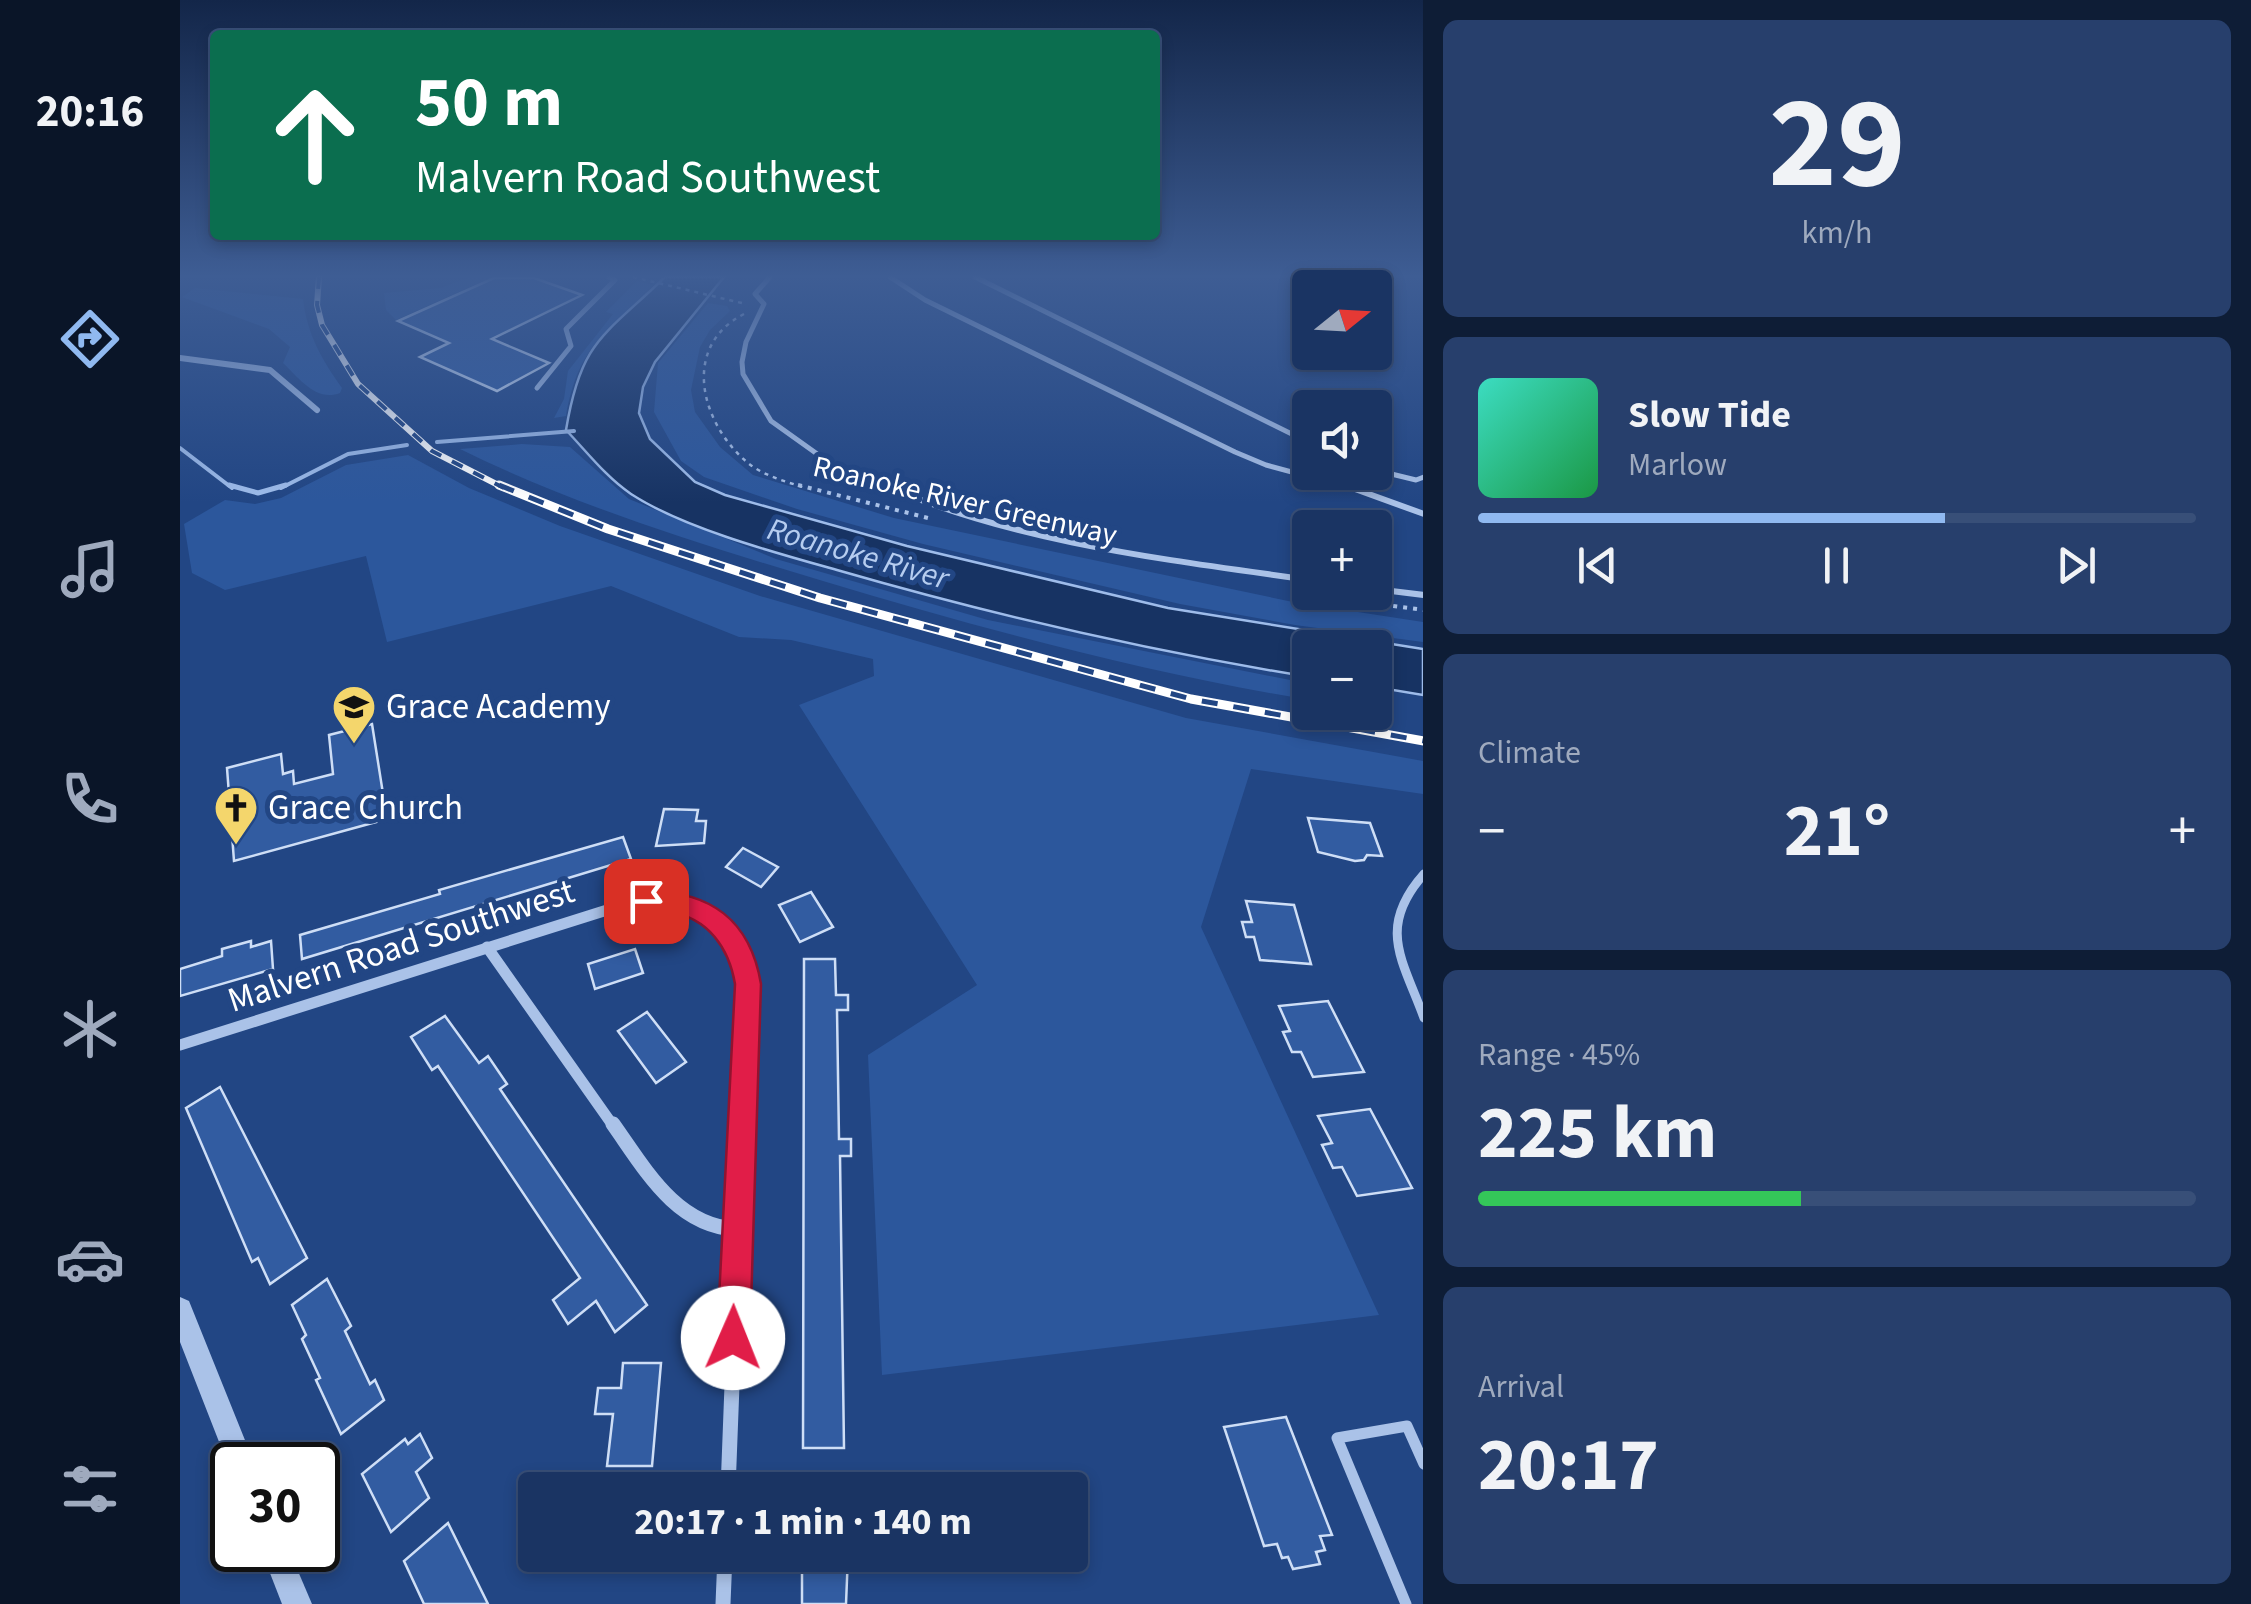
<!DOCTYPE html>
<html lang="en">
<head>
<meta charset="utf-8">
<style>
  body { margin:0; font-family:"Source Sans 3",sans-serif; background:#273f6c; color:#f1f3f6; height:100vh; display:flex; flex-direction:column; font-size:38px; white-space:nowrap }
  * { box-sizing:border-box; margin:0 }
  p { font-size:32px; color:#9faabe }
  .icon { flex:none; width:55px; height:55px; fill:none; stroke:currentColor; stroke-width:2; stroke-linecap:round; stroke-linejoin:round }
  .map { position:relative; flex:1; overflow:hidden }
  .panel { display:flex; flex-direction:column; gap:20px; padding:20px; background:#0e1d36; width:828px }
  .panel>* { flex:none }
  .top-card { position:absolute; left:30px; top:30px; width:950px; height:210px; border-radius:10px; box-shadow:0 5px 15px #0003,0 0 0 2px #384f78; background:#0b6e4f; color:#fff; overflow:hidden }
  .needle { width:65px; rotate:72deg }
  .buttons { position:absolute; left:1112px; top:270px; display:grid; gap:20px }
  .buttons a { display:grid; place-items:center; width:100px; height:100px; border-radius:10px; background:#1a3463; box-shadow:0 5px 15px #0003,0 0 0 2px #384f78; font-size:50px }
  .speed { position:absolute; left:30px; top:1442px; display:flex; gap:20px; font-size:50px; font-weight:700; text-align:center }
  .speed>* { display:grid; place-content:center; width:130px; height:130px; border-radius:50%; background:#1a3463; box-shadow:0 5px 15px #0003,0 0 0 2px #384f78; line-height:1 }
  .speed .limit { border:5px solid #111; border-radius:15px; background:#fff; color:#111 }
  .pin { position:absolute; display:grid; place-items:center; width:85px; height:85px; color:#fff; margin:-42px; border-radius:20px; box-shadow:0 5px 15px #0006 }
  .me { position:absolute; width:110px; margin:-55px; rotate:1deg; stroke-linejoin:round; filter:drop-shadow(0 0 8px #0008) }
  .turn { display:flex; align-items:center; gap:35px; height:210px; padding:0 40px; font-size:45px }
  .turn .icon { width:130px; height:130px; stroke-width:2.5 }
  .turn b { display:block; font-size:70px; line-height:85px }
  .big { font-size:75px; font-weight:700; line-height:1.1 }
  .panel .tile { flex:1; display:flex; flex-direction:column; justify-content:center; gap:15px; min-width:0; padding:0 35px; border-radius:15px; background:#273f6c }
  .panel .dial { align-items:center; gap:0 }
  .dial b { font-size:130px; line-height:1 }
  .song { display:flex; align-items:center; gap:30px }
  .cover { width:120px; height:120px; border-radius:15px; background:linear-gradient(135deg,hsl(170 70% 55%),hsl(140 70% 35%)) }
  .played { height:10px; border-radius:5px; background:linear-gradient(90deg,#90b9f0 65%,#384f78 65%) }
  .keys { display:flex; justify-content:space-around; direction:ltr }
  .heat { display:flex; justify-content:space-between; align-items:center; font-size:55px; direction:ltr }
  .charge { height:15px; border-radius:8px; background:linear-gradient(90deg,#34c759 45%,#384f78 0) }
  .trip { position:absolute; left:338px; top:1472px; width:570px; height:100px; border-radius:10px; background:#1a3463; box-shadow:0 5px 15px #0003,0 0 0 2px #384f78; font-weight:700; line-height:100px; text-align:center }
  main { display:flex; flex:1; min-height:0 }
  .dock { display:flex; flex-direction:column; width:180px; justify-content:space-around; align-items:center; background:#0a1528; color:#9faabe }
  .dock .icon { width:70px; height:70px }
  .dock .on { color:#90b9f0 }
  .dock b { font-size:45px; color:#f1f3f6 }
  .map>svg:first-child { display:block }
</style>
</head>
<body>
<main>
<nav class="dock">
<b>20:16</b>
<svg class="icon on" aria-label="directions" viewBox="0 0 24 24"><path d="M12 3l9 9-9 9-9-9zM9 14v-3h6M13 9l2 2-2 2"/></svg>
<svg class="icon" aria-label="music" viewBox="0 0 24 24"><path d="M9 18V5l10-2v13"/><circle cx="6" cy="18" r="3"/><circle cx="16" cy="16" r="3"/></svg>
<svg class="icon" aria-label="phone" viewBox="0 0 24 24"><path d="M5 4h4l2 5-3 2q2 4 5 5l2-3 5 2v4C11 20 4 13 5 4z"/></svg>
<svg class="icon" aria-label="climate" viewBox="0 0 24 24"><path d="M12 3v18M4 7l16 10M4 17L20 7"/></svg>
<svg class="icon" aria-label="car" viewBox="0 0 24 24"><path d="M5 17H2v-5l4-1 3-4h7l3 4 3 1v5h-3M9 17h6M6 11h13"/><circle cx="7" cy="17" r="2"/><circle cx="17" cy="17" r="2"/></svg>
<svg class="icon" aria-label="filters" viewBox="0 0 24 24"><path d="M4 7h16M4 17h16"/><circle cx="9" cy="7" r="2"/><circle cx="15" cy="17" r="2"/></svg>
</nav>
<div class="map">
<svg width="1244" height="1604" viewBox="0 0 1244 1604">
  <rect width="100%" height="100%" fill="#224684"/>
  <g fill="#2c579c">
    <path d="M289 277H312L216 320 206 310 204 293 261 288Z"/>
    <path d="M457 281 473 285C426 335 399 343 386 416L374 418 384 399 388 371 433 314 426 312Z"/>
    <path d="M15 288 123 299C127 334 142 360 162 388L160 393C136 402 120 379 103 363L110 347 89 329 2 297Z"/>
    <path d="M528 303 547 306 550 311 530 330 520 347 511 390 515 412 540 447 573 475 714 518 1113 602 1243 622V642L1115 625 1000 604 743 544 617 509 524 477 501 461 474 412 478 363Z"/>
    <path d="M342 444 390 447 449 499 596 559 808 620 1130 684V700C965 673 803 629 643 581 519 544 396 506 280 449Z"/>
    <path d="M228 455 289 488 380 526 580 596 1006 718 1243 761V794L1071 769 1021 927 1199 1315 702 1375 688 1055 797 985 619 705 694 676 693 659 611 640 559 637 431 586 207 642 186 556 45 590 12 573 4 524 45 500 75 504 101 498 166 465Z"/>
  </g>
  <path fill="#173363" stroke="#9ebcea" stroke-width="2.5" d="M485 277H544L475 362 463 387 459 413 470 439 515 482 545 495 727 546 988 608 1243 649V695L1195 687V648H1130V677C969 651 813 615 657 570 596 553 503 528 451 494 426 477 407 452 386 430 401 340 423 337 485 277Z"/>
  <g fill="none" stroke-linecap="round" stroke-linejoin="round">
    <g stroke="#9ebcea" stroke-width="4">
      <path d="M257 442 394 431"/>
      <path d="M0 448 52 488"/>
      <path d="M101 488 168 454 227 445"/>
    </g>
    <path stroke="#9ebcea" stroke-width="5" d="M49 485 78 493 106 485"/>
  </g>
  <g fill="#325ca1" stroke="#cedef6" stroke-width="2.5">
    <path d="M314 278H354L402 295 312 339 369 363 317 391 240 357 269 343 218 321Z"/>
    <path d="M192 724 207 819 54 861 47 768 101 754 103 774 113 771 114 784 153 774 149 735Z"/>
    <path d="M484 809 518 810 516 821H526L524 843 476 846Z"/>
    <path d="M1128 818 1190 823 1202 856 1187 855 1184 860 1175 861 1138 852Z"/>
    <path d="M443 837 451 859 122 959 120 935 260 894 259 890Z"/>
    <path d="M563 848 598 867 581 887 546 867Z"/>
    <path d="M631 892 653 927 620 942 599 905Z"/>
    <path d="M1066 901 1114 905 1131 964 1080 960 1074 937H1066L1062 922H1072Z"/>
    <path d="M71 941V947L91 941 93 969 0 996V969L42 956V949Z"/>
    <path d="M455 949 463 973 415 989 408 964Z"/>
    <path d="M624 959H655L656 995H668V1010H657L659 1139H671V1156H660L664 1448H623Z"/>
    <path d="M1148 1001 1184 1072 1133 1077 1121 1052H1112L1103 1032 1110 1031 1099 1006Z"/>
    <path d="M467 1012 506 1062 476 1083 438 1031Z"/>
    <path d="M265 1016 299 1063 308 1056 327 1084 320 1089 467 1305 435 1332 416 1301 388 1324 373 1300 400 1278 258 1066 252 1070 231 1037Z"/>
    <path d="M40 1087 127 1258 90 1284 78 1258 72 1262 6 1108Z"/>
    <path d="M1190 1109 1232 1188 1177 1196 1162 1167 1153 1168 1142 1145 1152 1143 1138 1116Z"/>
    <path d="M147 1279 171 1326 165 1331 190 1384 195 1380 204 1400 161 1434 136 1380 140 1378 122 1339 126 1335 112 1305Z"/>
    <path d="M443 1363H481L472 1466H427L433 1414H415L418 1388H441Z"/>
    <path d="M1106 1417 1152 1535 1140 1536 1145 1550 1136 1552 1140 1564 1113 1569 1108 1557 1102 1558 1097 1544 1084 1546 1044 1427Z"/>
    <path d="M240 1434 252 1458 236 1472 249 1498 211 1532 182 1474 225 1439 228 1444Z"/>
    <path d="M268 1523 308 1604H244L224 1561Z"/>
    <path d="M622 1555H668L666 1604H622Z"/>
  </g>
  <g fill="none" stroke-linecap="round" stroke-linejoin="round">
    <g stroke="#aac2e8" stroke-width="2.5" stroke-dasharray="4 5" stroke-linecap="butt">
      <path d="M453 277 566 304"/>
      <path d="M564 314C500 347 521 424 568 463 584 476 607 482 626 488"/>
    </g>
    <g stroke="#aac2e8" stroke-width="4" stroke-dasharray="4 6" stroke-linecap="butt">
      <path d="M618 485 752 519"/>
      <path d="M1124 594 1244 610"/>
    </g>
    <g stroke="#aac2e8" stroke-width="5">
      <path d="M590 277 575 294 584 304 566 342 562 362 563 374 591 421 647 461 709 488"/>
      <path d="M710 277 745 300 1055 452 1086 465 1171 488"/>
      <path d="M795 277 1130 443"/>
      <path d="M357 388 391 346 386 329 435 280 429 277"/>
      <path d="M1195 470 1236 480 1244 477"/>
    </g>
    <g stroke="#aac2e8" stroke-width="6">
      <path d="M704 485C836 543 989 560 1130 580"/>
      <path d="M1164 485 1244 514"/>
      <path d="M1195 589 1244 595"/>
    </g>
    <path stroke="#aac2e8" stroke-width="9" d="M1244 874C1196 928 1223 960 1244 1018"/>
    <path stroke="#aac2e8" stroke-width="11" d="M1226 1604 1157 1438 1227 1426 1244 1464"/>
    <path stroke="#aac2e8" stroke-width="6" d="M0 358 90 370 137 410"/>
    <g stroke="#aac2e8" stroke-width="11">
      <path d="M307 947 434 1127"/>
      <path d="M0 1045 443 905C601 887 567 1020 562 1127"/>
    </g>
    <g stroke="#aac2e8" stroke-width="15">
      <path d="M433 1124C465 1169 496 1226 556 1229"/>
      <path d="M548 1490 562 1124"/>
      <path d="M543 1604 545 1555"/>
    </g>
    <g fill="#aac2e8" fill-rule="evenodd">
      <path d="M0 1297 9 1301 75 1465H52V1475L0 1342Z"/>
      <path d="M81 1550H109L132 1604H102Z"/>
    </g>
    <defs>
      <path id="rail-far1" d="M139 277 137 305 142 325 178 384 252 451 324 488"/>
      <path id="rail" d="M319 485 428 529 640 598 1011 699 1244 741"/>
    </defs>
    <use href="#rail-far1" stroke="#fff" stroke-width="6"/>
    <use href="#rail" stroke="#fff" stroke-width="9"/>
    <use href="#rail-far1" stroke="#224684" stroke-width="4" stroke-dasharray="12" stroke-linecap="butt"/>
    <use href="#rail" stroke="#224684" stroke-width="5" stroke-dasharray="16" stroke-linecap="butt"/>
  </g>
  <linearGradient id="sky" x2="0" y2="1"><stop stop-color="#132649"/><stop offset="0.55" stop-color="#3e5d94"/><stop offset="1" stop-color="#3e5d94" stop-opacity="0"/></linearGradient>
  <rect width="1244" height="502" fill="url(#sky)"/>
  <path fill="#e11d48" stroke="#92132f" stroke-width="2.5" d="M466 891C530 891 570 919 581 984L570 1338 565 1350 553 1355 542 1350 537 1338 555 984C549 948 528 918 490 912 478 910 468 912 457 908L454 901 457 894Z"/>
  <defs>
    <symbol id="school-pin" viewBox="-11 -11 22 30"><path d="M0 17L-7.5 6A9.5 9.5 0 1 1 7.5 6Z" fill="#f4d66c" stroke="#224684"/><path d="M0-5L7-2L0 1L-7-2ZM-4 1L0 2.5L4 1V4Q0 6-4 4Z" fill="#111"/></symbol>
    <symbol id="church-pin" viewBox="-11 -11 22 30"><path d="M0 17L-7.5 6A9.5 9.5 0 1 1 7.5 6Z" fill="#f4d66c" stroke="#224684"/><path d="M-1.2-6h2.4v3.5h3.3v2.4h-3.3V6h-2.4V-.1h-3.3v-2.4h3.3Z" fill="#111"/></symbol>
  </defs>
  <g fill-rule="evenodd">
    <use href="#school-pin" x="149" y="682" width="50" height="68"/>
    <use href="#church-pin" x="31" y="783" width="50" height="68"/>
  </g>
  <g text-anchor="middle" dominant-baseline="central" stroke-width="10" stroke-linejoin="round" paint-order="stroke">
    <g font-size="30" fill="#fff" stroke="#224684">
      <text transform="translate(785 501) rotate(13)">Roanoke River Greenway</text>
    </g>
    <g font-size="32" font-style="italic" fill="#b6cdf0" stroke="#224684">
      <text transform="translate(678 554) rotate(16)">Roanoke River</text>
    </g>
    <g font-size="35" fill="#fff" stroke="#224684" text-anchor="start">
      <text x="206" y="707">Grace Academy</text>
      <text x="88" y="808">Grace Church</text>
    </g>
    <g font-size="35" fill="#fff" stroke="#224684">
      <text transform="translate(221 946) rotate(-18)">Malvern Road Southwest</text>
    </g>
  </g>
</svg>
<div class="buttons">
<a><svg class="needle" viewBox="-14 -14 28 28"><path d="M0-13l5 13h-10z" fill="#e53935"/><path d="M0 13l5-13h-10z" fill="#9faabe"/></svg></a>
<a><svg class="icon" aria-label="sound" viewBox="0 0 24 24"><path d="M4 9h4l5-4v14l-5-4H4zM17 9q2 3 0 6"/></svg></a>
<a>+</a>
<a>−</a>
</div>
<div class="speed"><div class="limit">30</div></div>
<div class="pin" style="left:466px;top:901px;background:#d93025"><svg class="icon" aria-label="arrive" viewBox="0 0 24 24"><path d="M6 21V4h12l-3 4 3 4H6"/></svg></div>
<svg class="me" style="left:553px;top:1338px" viewBox="-20 -20 40 40"><circle r="19" fill="#fff"/><path d="M0-13L10 11 0 6-10 11z" fill="#e11d48"/></svg>
<div class="trip">20:17 · 1 min · 140 m</div>
<div class="top-card">
<div class="turn"><svg class="icon" aria-label="ahead" viewBox="0 0 24 24"><path d="M12 20V5M6 11l6-6 6 6"/></svg><div><b>50 m</b>Malvern Road Southwest</div></div>
</div>
</div>
<section class="panel">
<div class="tile dial"><b>29</b><p>km/h</p></div>
<div class="tile">
<div class="song"><i class="cover"></i><div><b>Slow Tide</b><p>Marlow</p></div></div>
<div class="played"></div>
<div class="keys"><svg class="icon" aria-label="previous" viewBox="0 0 24 24"><path d="M18 5L8 12l10 7zM5 5v14"/></svg><svg class="icon" aria-label="pause" viewBox="0 0 24 24"><path d="M8 5v14M16 5v14"/></svg><svg class="icon" aria-label="next" viewBox="0 0 24 24"><path d="M6 5l10 7-10 7zM19 5v14"/></svg></div>
</div>
<div class="tile"><p>Climate</p>
<div class="heat"><a>−</a><b class="big">21°</b><a>+</a></div>
</div>
<div class="tile"><p>Range · 45%</p><b class="big">225 km</b><div class="charge"></div></div>
<div class="tile"><p>Arrival</p><b class="big">20:17</b></div>
</section>
</main>
</body>
</html>
